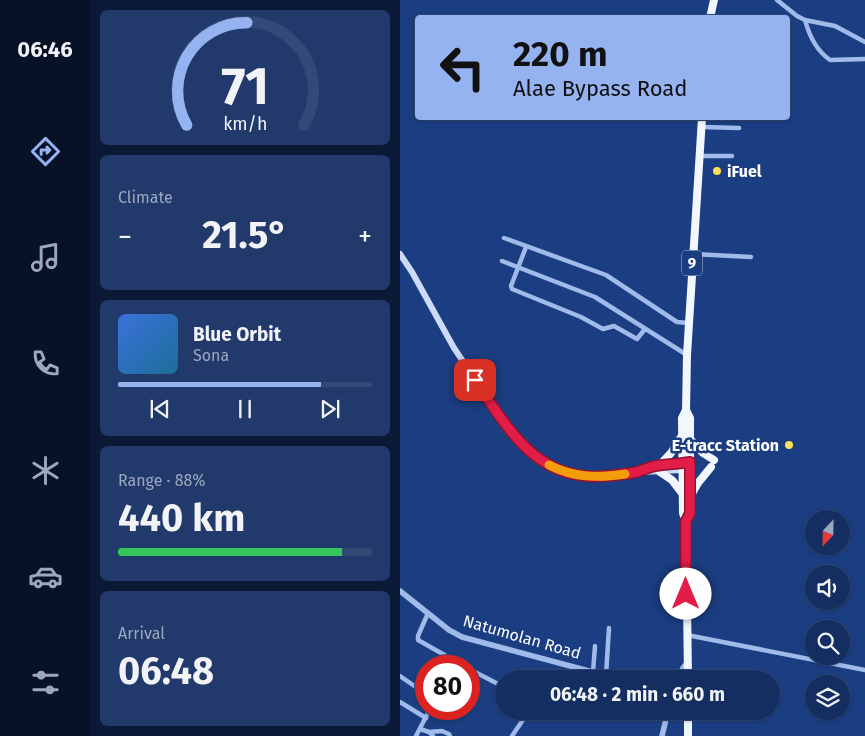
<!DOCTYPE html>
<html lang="en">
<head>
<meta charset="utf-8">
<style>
  body { margin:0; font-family:"Fira Sans",sans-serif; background:#213a6b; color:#f1f3f6; height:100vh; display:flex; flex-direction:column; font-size:19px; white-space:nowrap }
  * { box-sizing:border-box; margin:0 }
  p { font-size:16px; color:#9da8be }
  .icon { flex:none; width:28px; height:28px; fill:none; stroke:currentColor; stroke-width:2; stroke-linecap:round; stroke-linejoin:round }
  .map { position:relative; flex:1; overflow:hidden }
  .sheet { display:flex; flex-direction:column; gap:10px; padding:10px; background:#0b1936; width:310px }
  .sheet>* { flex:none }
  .banner { position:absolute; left:15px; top:15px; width:375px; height:105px; border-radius:5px; box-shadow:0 1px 4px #0004,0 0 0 1px #334a77; background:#95b2f1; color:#111; overflow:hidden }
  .needle { width:32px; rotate:202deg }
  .tools { position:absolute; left:405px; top:510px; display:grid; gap:10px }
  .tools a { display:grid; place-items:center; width:45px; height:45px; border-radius:50%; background:#142e62; box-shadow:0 1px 4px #0004,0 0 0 1px #334a77; font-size:25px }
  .speed { position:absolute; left:15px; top:655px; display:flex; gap:10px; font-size:25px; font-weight:700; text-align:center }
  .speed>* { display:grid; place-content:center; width:65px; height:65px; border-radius:50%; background:#142e62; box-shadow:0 1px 4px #0004,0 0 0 1px #334a77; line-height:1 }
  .speed .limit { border:8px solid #d22; background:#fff; color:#111 }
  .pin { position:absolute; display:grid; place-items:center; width:42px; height:42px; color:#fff; margin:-21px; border-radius:10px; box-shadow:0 2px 8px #0006 }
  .me { position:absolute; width:55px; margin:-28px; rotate:0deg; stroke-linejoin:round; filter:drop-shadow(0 0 4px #0008) }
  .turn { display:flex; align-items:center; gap:18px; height:105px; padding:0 15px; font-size:22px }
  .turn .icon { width:65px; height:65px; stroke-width:2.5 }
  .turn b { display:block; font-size:35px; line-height:42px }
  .big { font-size:38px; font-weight:700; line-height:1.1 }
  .sheet .widget { flex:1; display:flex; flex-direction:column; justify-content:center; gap:8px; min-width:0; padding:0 18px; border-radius:8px; background:#213a6b }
  .sheet .dial { align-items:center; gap:0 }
  .dial svg { height:130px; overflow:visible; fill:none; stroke:#334a77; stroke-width:7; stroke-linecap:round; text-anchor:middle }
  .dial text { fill:#f1f3f6; stroke:none }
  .song { display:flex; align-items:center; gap:15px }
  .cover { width:60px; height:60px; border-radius:8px; background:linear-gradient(135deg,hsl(220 70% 55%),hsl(200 70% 35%)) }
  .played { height:5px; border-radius:2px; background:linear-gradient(90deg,#95b2f1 80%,#334a77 80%) }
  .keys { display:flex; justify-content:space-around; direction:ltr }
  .heat { display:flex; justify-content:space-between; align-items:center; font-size:28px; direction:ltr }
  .charge { height:8px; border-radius:4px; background:linear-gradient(90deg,#34c759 88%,#334a77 0) }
  .trip { position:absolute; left:95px; top:670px; width:285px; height:50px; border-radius:25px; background:#142e62; box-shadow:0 1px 4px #0004,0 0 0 1px #334a77; font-weight:700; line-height:50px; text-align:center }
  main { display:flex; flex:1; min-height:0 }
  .menu { display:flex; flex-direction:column; width:90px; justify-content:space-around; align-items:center; background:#081227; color:#9da8be }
  .menu .icon { width:35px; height:35px }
  .menu .on { color:#95b2f1 }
  .menu b { font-size:22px; color:#f1f3f6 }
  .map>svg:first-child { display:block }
</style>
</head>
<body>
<main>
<nav class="menu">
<b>06:46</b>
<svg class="icon on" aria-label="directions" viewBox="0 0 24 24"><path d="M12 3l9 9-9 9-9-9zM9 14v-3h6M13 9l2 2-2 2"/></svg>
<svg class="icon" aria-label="music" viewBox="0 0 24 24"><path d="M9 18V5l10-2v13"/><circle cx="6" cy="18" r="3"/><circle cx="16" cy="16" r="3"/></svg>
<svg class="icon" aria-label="phone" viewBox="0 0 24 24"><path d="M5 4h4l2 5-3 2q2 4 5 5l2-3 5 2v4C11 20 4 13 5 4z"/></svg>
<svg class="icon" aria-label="climate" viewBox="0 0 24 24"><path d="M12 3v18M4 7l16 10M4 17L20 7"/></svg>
<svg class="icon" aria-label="car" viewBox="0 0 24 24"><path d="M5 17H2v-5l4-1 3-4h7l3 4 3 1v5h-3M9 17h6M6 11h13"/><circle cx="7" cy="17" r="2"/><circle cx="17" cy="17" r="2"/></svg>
<svg class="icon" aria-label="filters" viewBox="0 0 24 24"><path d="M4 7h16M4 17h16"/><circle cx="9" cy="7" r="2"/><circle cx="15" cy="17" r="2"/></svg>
</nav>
<section class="sheet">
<div class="widget dial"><svg viewBox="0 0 100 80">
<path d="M14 69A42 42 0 1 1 86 69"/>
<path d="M14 69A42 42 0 0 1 51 6" stroke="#95b2f1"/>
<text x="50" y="56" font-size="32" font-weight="700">71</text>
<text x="50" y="72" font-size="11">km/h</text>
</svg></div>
<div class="widget"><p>Climate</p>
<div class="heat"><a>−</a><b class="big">21.5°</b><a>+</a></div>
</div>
<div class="widget">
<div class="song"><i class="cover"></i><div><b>Blue Orbit</b><p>Sona</p></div></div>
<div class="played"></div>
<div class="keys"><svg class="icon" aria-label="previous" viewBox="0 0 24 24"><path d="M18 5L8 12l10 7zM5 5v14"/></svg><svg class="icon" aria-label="pause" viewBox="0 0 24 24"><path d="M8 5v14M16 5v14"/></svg><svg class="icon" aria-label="next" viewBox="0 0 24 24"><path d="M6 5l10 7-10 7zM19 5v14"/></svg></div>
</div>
<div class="widget"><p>Range · 88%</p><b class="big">440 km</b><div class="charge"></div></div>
<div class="widget"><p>Arrival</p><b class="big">06:48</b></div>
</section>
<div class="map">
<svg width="465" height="736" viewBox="0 0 465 736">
  <rect width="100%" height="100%" fill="#1b3e82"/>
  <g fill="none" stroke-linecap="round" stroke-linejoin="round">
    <g stroke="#a0baea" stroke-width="4.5">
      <path d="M377 0 397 16 405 20 435 26 465 42"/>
      <path d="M405 20C409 35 417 51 430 60L465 59"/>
      <path d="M388 98V99"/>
      <path d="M302 127 339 128"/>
      <path d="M301 156H332"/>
      <path d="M104 238 206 275 277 322 288 323"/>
      <path d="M126 247 111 286 112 289 181 317 203 329 214 326 237 339 245 329"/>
      <path d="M293 254 351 257"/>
      <path d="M102 261 195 297 287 355"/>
      <path d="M28 613 18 636V640L64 666"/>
      <path d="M287 635 465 670"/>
      <path d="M69 669 104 687"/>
      <path d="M193 672 195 646"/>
      <path d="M206 675 209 628"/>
      <path d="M0 676 26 694"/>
      <path d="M0 702 26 718"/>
      <path d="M20 729 29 732 33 736"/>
      <path d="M29 732 42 731 49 734 50 736"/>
      <path d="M16 736 30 709"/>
      <path d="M112 736 129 711"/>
    </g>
    <g stroke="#a0baea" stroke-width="5.5">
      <path d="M0 591 49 630 62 637 219 679"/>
      <path d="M278 679 283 668 287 663"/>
      <path d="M262 736 268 711"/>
    </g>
    <g stroke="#ccdaf8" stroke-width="6">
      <path d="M0 254 12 272 54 348 107 427 118 441 135 457 168 473 194 477 219 475 235 472 253 466 282 463"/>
      <path d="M241 472 282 470"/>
    </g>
    <g stroke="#f2f6fe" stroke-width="8">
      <path d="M310 18 314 0"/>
      <path d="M286 410 282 418 283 513 286 521"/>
      <path d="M290 439 303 453 314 460"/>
      <path d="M259 466 271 453 281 437"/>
      <path d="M260 472 272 480 282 493"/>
      <path d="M291 495 298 483 311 467"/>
      <path d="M288 679 286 521 290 513V418L286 410 287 355 302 118"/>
      <path d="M288 711V736"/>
    </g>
  </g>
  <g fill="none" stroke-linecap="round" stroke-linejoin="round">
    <defs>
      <path id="route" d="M75 380C109 430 137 482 206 476 217 475 227 474 237 472 243 470 249 467 255 466 267 464 279 464 290 462V513L286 521V594"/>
    </defs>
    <use href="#route" stroke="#92132f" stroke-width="12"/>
    <use href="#route" stroke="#e11d48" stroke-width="9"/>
    <path stroke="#f59e0b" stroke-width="9" d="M149 465C174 478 198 478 225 474"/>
  </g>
  <g fill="#fcde5d" stroke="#1b3e82" stroke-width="2">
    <circle cx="317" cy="171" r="5"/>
    <circle cx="389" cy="445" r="5"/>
  </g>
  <g text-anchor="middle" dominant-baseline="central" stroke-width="5" stroke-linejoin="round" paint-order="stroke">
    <rect fill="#1b3e82" stroke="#bbc5da" stroke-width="1" x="282" y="250.5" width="20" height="25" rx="4"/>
    <g font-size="15" font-weight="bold" fill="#fff">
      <text x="292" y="263">9</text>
    </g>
    <g font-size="16" font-weight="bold" fill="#fff" stroke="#1b3e82" text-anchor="start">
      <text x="327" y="171">iFuel</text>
      <text x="379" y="445" text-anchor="end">E-tracc Station</text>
    </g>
    <g font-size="16" fill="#fff" stroke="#1b3e82">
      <text transform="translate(122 637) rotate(16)">Natumolan Road</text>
    </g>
  </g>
</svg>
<div class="tools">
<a><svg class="needle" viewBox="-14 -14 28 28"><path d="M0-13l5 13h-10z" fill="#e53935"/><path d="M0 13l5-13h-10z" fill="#9da8be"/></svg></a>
<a><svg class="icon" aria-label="sound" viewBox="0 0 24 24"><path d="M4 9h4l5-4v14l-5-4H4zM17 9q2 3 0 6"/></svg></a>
<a><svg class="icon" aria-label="search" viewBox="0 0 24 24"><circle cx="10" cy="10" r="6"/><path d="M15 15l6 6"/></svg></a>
<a><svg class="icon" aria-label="layers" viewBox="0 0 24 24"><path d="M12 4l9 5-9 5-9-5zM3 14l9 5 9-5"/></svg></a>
</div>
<div class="speed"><div class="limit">80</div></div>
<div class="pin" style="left:75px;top:380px;background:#d93025"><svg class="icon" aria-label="arrive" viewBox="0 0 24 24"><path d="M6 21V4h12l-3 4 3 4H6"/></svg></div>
<svg class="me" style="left:286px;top:594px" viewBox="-20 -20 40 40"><circle r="19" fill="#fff"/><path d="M0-13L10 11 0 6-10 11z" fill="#e11d48"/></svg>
<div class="trip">06:48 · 2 min · 660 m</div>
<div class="banner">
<div class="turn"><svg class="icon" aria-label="left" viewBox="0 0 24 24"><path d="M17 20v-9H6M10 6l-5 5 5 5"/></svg><div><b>220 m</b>Alae Bypass Road</div></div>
</div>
</div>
</main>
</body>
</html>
